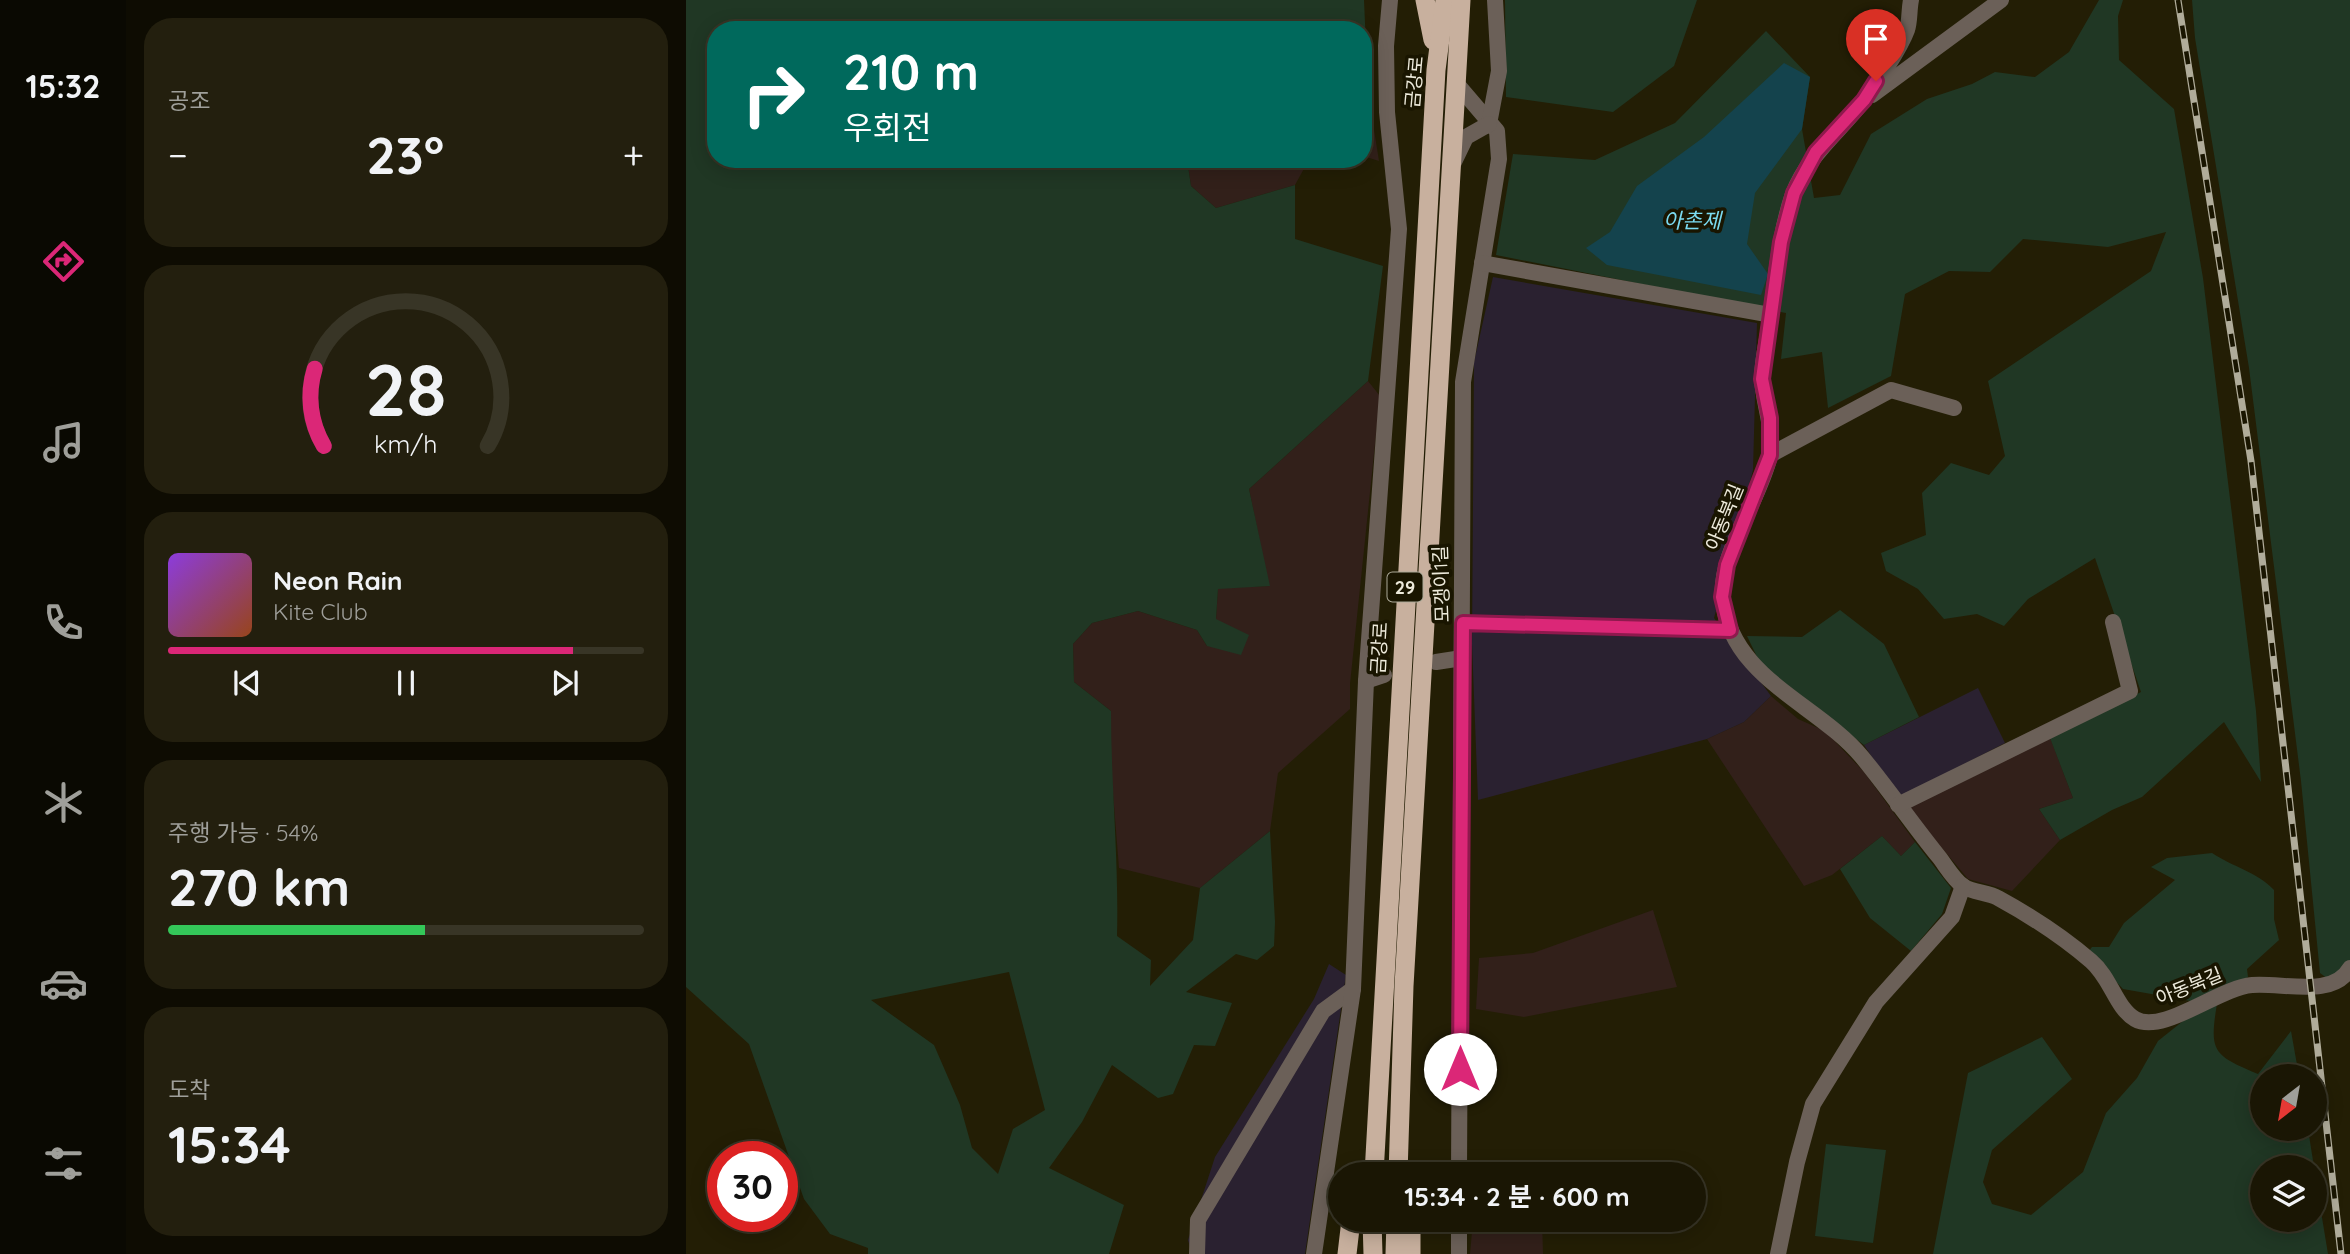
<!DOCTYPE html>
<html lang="ko">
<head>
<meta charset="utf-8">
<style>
  body { margin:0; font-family:Quicksand,"Noto Sans KR",sans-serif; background:#231f0e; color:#f1f3f6; height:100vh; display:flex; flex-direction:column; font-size:26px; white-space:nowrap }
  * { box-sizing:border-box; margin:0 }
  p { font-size:23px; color:#9f9f9a }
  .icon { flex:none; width:38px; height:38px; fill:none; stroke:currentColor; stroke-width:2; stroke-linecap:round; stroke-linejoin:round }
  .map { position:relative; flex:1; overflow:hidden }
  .drawer { display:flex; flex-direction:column; gap:18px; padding:18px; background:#0e0c02; width:560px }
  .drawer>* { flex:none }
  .top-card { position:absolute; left:21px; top:21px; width:665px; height:147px; border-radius:28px; box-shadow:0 4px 18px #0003,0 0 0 2px #383526; background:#00695c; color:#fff; overflow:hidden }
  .needle { width:46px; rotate:211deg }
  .buttons { position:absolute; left:1564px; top:1064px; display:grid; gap:14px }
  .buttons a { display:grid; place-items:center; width:77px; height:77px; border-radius:50%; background:#1a1604; box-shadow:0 4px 18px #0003,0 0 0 2px #383526; font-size:35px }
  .speed { position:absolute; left:21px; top:1141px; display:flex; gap:14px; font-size:35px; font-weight:700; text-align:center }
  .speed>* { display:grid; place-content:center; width:91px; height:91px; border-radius:50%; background:#1a1604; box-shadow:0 4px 18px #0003,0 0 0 2px #383526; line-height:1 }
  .speed .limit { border:10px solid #d22; background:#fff; color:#111 }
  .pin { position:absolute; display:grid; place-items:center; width:60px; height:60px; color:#fff; margin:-72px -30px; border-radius:50% 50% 50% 0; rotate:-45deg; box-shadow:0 0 7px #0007 }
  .pin .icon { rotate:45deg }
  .me { position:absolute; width:77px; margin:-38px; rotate:0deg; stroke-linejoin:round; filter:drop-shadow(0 0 5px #0008) }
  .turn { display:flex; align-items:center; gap:24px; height:147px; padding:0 21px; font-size:32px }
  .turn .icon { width:91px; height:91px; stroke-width:2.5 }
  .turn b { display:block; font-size:49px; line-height:60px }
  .big { font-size:52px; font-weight:700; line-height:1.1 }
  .drawer .widget { flex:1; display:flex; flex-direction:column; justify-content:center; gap:10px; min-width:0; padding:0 24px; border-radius:28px; background:#231f0e }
  .drawer .dial { align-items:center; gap:0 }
  .dial svg { height:182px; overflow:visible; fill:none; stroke:#383526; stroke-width:7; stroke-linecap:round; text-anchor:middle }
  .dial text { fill:#f1f3f6; stroke:none }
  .song { display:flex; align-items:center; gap:21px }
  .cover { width:84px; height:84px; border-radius:10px; background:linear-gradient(135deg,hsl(270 70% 55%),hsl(20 70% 35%)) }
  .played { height:7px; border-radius:4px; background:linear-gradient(90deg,#db2777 85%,#383526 85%) }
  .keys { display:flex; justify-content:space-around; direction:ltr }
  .heat { display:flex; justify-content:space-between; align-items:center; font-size:38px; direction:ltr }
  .charge { height:10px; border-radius:5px; background:linear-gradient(90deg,#34c759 54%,#383526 0) }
  .trip { position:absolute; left:642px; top:1162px; width:378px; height:70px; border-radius:35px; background:#1a1604; box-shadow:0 4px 18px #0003,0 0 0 2px #383526; font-weight:700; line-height:70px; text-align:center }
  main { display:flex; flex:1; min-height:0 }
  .tabs { display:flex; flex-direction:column; width:126px; justify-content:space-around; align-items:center; background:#0a0902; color:#9f9f9a }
  .tabs .icon { width:49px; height:49px }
  .tabs .on { color:#db2777 }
  .tabs b { font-size:32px; color:#f1f3f6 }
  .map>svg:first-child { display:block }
</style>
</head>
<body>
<main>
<nav class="tabs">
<b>15:32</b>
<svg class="icon on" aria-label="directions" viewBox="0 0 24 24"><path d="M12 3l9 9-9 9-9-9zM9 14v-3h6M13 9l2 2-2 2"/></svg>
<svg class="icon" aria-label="music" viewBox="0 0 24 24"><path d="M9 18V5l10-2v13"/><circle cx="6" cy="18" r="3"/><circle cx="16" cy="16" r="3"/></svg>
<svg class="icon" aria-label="phone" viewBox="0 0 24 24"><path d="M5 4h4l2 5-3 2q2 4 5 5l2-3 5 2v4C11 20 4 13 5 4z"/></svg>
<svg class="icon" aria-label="climate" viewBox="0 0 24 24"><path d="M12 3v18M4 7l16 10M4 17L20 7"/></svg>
<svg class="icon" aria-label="car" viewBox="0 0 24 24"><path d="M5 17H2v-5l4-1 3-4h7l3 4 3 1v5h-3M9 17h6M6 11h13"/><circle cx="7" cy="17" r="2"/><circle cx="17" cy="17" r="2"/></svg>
<svg class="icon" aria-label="filters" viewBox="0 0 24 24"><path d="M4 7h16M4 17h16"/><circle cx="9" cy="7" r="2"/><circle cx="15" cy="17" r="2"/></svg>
</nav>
<section class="drawer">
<div class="widget"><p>공조</p>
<div class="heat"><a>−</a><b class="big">23°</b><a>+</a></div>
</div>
<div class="widget dial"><svg viewBox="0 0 100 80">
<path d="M14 69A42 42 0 1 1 86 69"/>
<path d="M14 69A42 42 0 0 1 10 35" stroke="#db2777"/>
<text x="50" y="56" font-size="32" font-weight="700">28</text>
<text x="50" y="72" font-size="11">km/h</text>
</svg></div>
<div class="widget">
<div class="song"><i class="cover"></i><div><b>Neon Rain</b><p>Kite Club</p></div></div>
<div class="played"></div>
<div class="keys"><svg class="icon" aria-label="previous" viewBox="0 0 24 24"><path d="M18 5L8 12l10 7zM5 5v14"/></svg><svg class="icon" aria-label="pause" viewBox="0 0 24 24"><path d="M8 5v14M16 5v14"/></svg><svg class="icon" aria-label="next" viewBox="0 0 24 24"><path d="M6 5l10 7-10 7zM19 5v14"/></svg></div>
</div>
<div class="widget"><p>주행 가능 · 54%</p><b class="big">270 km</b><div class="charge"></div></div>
<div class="widget"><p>도착</p><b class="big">15:34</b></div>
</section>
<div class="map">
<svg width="1664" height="1254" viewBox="0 0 1664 1254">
  <rect width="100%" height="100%" fill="#231e05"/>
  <g fill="#32201a">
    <path d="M682 92 693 161 677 156V93Z"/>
    <path d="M501 159H632L620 165 609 185 530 208 505 186Z"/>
    <path d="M682 381 694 396 664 684V709L592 773 584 831 514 888 433 868 425 768V711L388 682 387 644 406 623 452 611 511 630 521 646 530 619 532 588 583 586 563 489Z"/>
    <path d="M1085 696 1112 719 1139 731 1178 772 1229 842 1215 856 1196 836 1146 875 1118 886 1021 739 1058 722Z"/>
    <path d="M1359 724 1387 798 1353 809 1374 840 1326 891 1282 879 1214 798Z"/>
    <path d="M967 910 991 987 838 1017 790 1009 793 958 847 953Z"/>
    <path d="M787 1220H856L857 1254H784Z"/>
  </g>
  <g fill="#2a2130">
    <path d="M807 277 1071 323 1067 470 1028 618 1085 696 1058 722 1021 739 792 800 786 644 788 362Z"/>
    <path d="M1292 688 1319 743 1213 798 1178 745Z"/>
    <path d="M643 964 660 975 619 1254H506L502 1240 529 1157 628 999Z"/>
  </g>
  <g fill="#203724" fill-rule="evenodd">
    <path d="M0 0H678L682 92 677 93V30H30V159H501L505 186 530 208 609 185V239L697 266 682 381 563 489 584 586 532 589 530 619 563 635 555 655 521 646 511 630 452 611 406 623 387 644 388 682 425 711C425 786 433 861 431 936L465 960 464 986 507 940 514 888 584 831 589 922 588 946 571 960 550 954 500 992 546 1003 529 1046 508 1045 487 1094 472 1098 426 1065 396 1122 363 1168 438 1205 423 1254H182V1248L144 1234 118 1199 63 1044 0 987ZM323 972 359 1110 327 1129 312 1174 286 1148 274 1105 248 1045 185 1000Z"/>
    <path d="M819 0H1011L988 66 927 112 820 97Z"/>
    <path d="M1413 0H1437L1432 16 1433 60 1488 109 1517 278 1570 711 1575 782 1538 722 1456 797 1426 810 1374 840 1353 809 1387 798 1364 738 1455 692 1409 558 1342 599 1318 626 1291 614 1258 619 1232 589 1200 571 1195 553 1240 535 1236 493 1265 463 1303 475 1319 456 1302 381 1465 271 1480 232 1422 247 1337 239 1304 272 1263 271 1219 294 1205 376 1142 408 1136 352 1095 359 1100 313 810 255 827 154 909 160 989 123 1080 31 1124 77 1116 129 1128 198 1154 195 1185 134 1241 99 1286 84 1309 72 1349 77 1383 52Z"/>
    <path d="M1506 0H1664V977L1654 988 1634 973 1615 781 1563 368 1509 38Z"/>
    <path d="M1154 610 1198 644 1233 717 1178 745 1124 705 1074 663 1061 636 1116 637Z"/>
    <path d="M1196 836 1215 856 1229 842 1265 888 1256 914 1225 951 1184 918 1154 869Z"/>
    <path d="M1526 853C1547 867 1571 872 1588 890V919L1593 940 1561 969 1562 977 1505 1001 1437 989 1402 952 1406 947H1423L1438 923 1489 880 1465 867 1481 858Z"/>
    <path d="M1531 1004C1523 1052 1527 1055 1572 1074L1605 1031 1613 1076H1577V1129H1622L1628 1167H1577V1220H1629V1175L1642 1254H1247L1282 1073 1356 1037 1386 1079 1306 1150 1297 1182 1306 1204 1345 1215 1397 1172 1420 1113 1451 1078 1472 1041 1502 1017Z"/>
    <path d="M1140 1144 1200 1150 1187 1243 1129 1236Z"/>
  </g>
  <path fill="#14434d" d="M1098 63 1124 77 1116 129 1069 193 1061 244 1082 274 1075 295 921 265 900 248 924 232 951 186 1018 137Z"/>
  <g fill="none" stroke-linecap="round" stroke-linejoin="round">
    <g stroke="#6b6058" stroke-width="16">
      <path d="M1225 0C1223 9 1224 21 1221 30 1214 49 1191 83 1178 100 1154 132 1122 155 1107 194 1093 234 1090 278 1084 319 1082 338 1076 359 1076 378 1077 405 1090 431 1083 459 1072 503 1032 555 1037 600 1045 678 1132 704 1176 757 1203 790 1227 825 1253 857 1260 866 1268 880 1277 886 1287 893 1302 892 1312 898 1345 916 1377 937 1405 961 1425 978 1430 1008 1449 1019 1477 1035 1532 988 1566 985 1595 982 1647 999 1664 968"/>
      <path d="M770 83 811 131 813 159 777 382 773 1174"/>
      <path d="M1186 95 1315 0"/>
      <path d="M803 124 813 71 809 0"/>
      <path d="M768 162 780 137 803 124"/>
      <path d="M796 263 1085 315"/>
      <path d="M1084 455 1205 390 1268 408"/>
      <path d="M777 623 1043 630"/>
      <path d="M750 662 776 658"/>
      <path d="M680 681 698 675"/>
      <path d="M1212 805 1444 691 1427 622"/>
      <path d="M511 1254 512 1220 637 1011 667 989"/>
      <path d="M628 1254 667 989 680 681 713 229 701 112 700 46 704 0"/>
      <path d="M773 1254V1220"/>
      <path d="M1092 1254 1111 1162 1127 1104 1190 1002 1266 917 1277 886"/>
    </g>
    <g stroke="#c8b09e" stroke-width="19">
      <path d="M739 0 747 40"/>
      <path d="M688 1174 750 70 759 0"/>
      <path d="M712 1174 718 986 775 0"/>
      <path d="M686 1220 687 1254"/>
      <path d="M661 1254 665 1220"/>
      <path d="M709 1254 710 1220"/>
      <path d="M725 1254V1220"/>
    </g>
    <defs>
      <path id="rail" d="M1492 0 1565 461 1655 1254"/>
    </defs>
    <use href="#rail" stroke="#b0ac9a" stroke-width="7"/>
    <use href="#rail" stroke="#191500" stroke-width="4.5" stroke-dasharray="13" stroke-linecap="butt"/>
  </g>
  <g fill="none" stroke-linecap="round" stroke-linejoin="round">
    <defs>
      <path id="route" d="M774 1069 777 623 1044 630 1036 597 1041 565 1084 455V418L1076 379 1095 242 1108 193 1130 152 1178 100 1190 81"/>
    </defs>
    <use href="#route" stroke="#8e194d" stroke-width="18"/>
    <use href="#route" stroke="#db2777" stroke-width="12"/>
  </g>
  <g text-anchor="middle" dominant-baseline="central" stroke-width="7" stroke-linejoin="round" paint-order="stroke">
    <rect fill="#191500" stroke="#adaa99" stroke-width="2" x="701.5" y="572.5" width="35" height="29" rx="5"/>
    <g font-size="18" font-weight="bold" fill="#edeadb">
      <text x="719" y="587">29</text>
    </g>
    <g font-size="19" fill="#edeadb" stroke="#191500">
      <text transform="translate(728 82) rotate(-85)">금강로</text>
      <text transform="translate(1038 517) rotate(-68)">아동북길</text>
      <text transform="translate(755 584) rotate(-92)">모갱이1길</text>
      <text transform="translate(693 648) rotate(-87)">금강로</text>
      <text transform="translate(1503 986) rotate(-22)">아동북길</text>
    </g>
    <g font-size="21" font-style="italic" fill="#7bdbf1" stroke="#191500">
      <text x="1006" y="220">아촌제</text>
    </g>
  </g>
</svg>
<div class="buttons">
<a><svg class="needle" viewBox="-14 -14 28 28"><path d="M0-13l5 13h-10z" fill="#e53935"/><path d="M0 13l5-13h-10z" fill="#9f9f9a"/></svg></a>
<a><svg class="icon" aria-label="layers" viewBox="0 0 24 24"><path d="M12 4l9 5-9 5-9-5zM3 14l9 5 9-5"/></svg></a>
</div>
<div class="speed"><div class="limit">30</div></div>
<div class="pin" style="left:1190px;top:81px;background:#d93025"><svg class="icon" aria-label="arrive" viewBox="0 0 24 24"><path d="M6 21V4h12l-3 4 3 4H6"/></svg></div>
<svg class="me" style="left:774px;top:1069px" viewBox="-20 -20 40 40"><circle r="19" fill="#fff"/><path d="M0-13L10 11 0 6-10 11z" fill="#db2777"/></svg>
<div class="trip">15:34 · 2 분 · 600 m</div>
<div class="top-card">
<div class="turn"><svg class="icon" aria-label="right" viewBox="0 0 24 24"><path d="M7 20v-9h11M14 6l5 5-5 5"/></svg><div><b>210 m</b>우회전</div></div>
</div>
</div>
</main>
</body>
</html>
